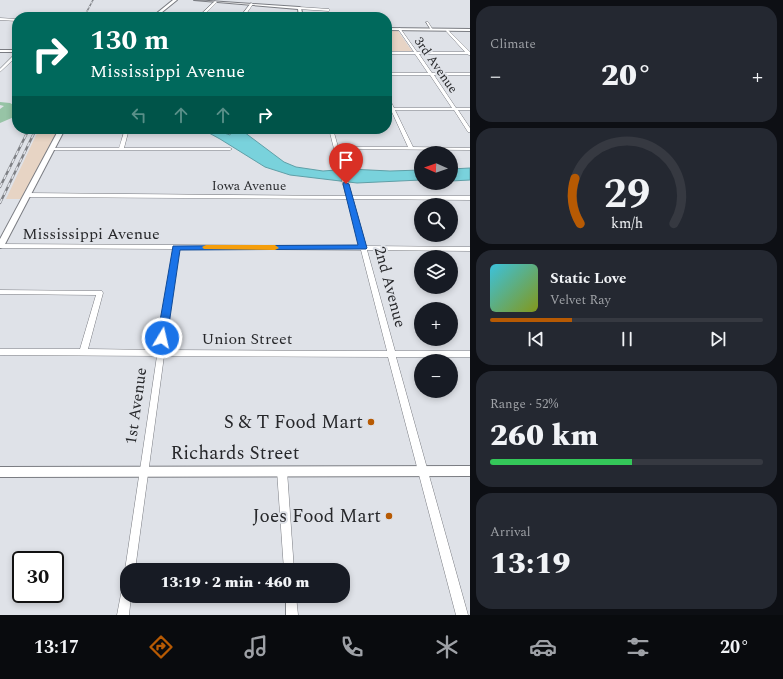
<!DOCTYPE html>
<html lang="en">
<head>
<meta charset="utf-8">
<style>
  body { margin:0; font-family:Spectral,serif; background:#242831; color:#f1f3f6; height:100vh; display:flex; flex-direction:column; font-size:15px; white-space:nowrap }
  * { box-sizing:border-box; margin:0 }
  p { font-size:13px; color:#9ea1a6 }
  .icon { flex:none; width:22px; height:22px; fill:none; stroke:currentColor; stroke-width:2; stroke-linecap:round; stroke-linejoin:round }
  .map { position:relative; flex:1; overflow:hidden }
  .side { display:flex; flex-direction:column; gap:6px; padding:6px; background:#0d0f14; width:313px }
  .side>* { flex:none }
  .guide { position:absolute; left:12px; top:12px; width:380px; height:122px; border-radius:16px; box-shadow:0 2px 6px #0003; background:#00695c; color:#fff; overflow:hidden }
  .needle { width:26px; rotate:272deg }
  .tools { position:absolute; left:414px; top:146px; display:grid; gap:8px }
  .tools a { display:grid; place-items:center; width:44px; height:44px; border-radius:50%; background:#171b24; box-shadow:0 2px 6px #0003; font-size:20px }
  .speed { position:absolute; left:12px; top:551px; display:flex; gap:8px; font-size:20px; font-weight:700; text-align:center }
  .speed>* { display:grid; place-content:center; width:52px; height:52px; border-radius:50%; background:#171b24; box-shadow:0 2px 6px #0003; line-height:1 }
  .speed .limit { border:2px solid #111; border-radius:6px; background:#fff; color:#111 }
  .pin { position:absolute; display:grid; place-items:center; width:34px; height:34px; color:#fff; margin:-41px -17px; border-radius:50% 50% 50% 0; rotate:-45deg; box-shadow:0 0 4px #0007 }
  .pin .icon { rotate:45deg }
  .me { position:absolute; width:44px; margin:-22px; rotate:9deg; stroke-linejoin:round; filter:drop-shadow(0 0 3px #0008) }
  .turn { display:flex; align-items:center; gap:14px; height:84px; padding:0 12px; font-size:18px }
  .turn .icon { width:52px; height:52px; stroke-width:2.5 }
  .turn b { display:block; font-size:28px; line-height:34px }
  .lanes { display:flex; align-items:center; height:38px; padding:0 12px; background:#0003; justify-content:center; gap:20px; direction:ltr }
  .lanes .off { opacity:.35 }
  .big { font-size:30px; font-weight:800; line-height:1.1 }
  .side .card { flex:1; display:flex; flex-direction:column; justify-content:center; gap:6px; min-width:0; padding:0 14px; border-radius:16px; background:#242831 }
  .side .dial { align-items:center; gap:0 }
  .dial svg { height:104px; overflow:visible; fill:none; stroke:#363941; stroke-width:7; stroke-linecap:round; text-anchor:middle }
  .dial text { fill:#f1f3f6; stroke:none }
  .song { display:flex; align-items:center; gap:12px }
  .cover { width:48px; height:48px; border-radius:6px; background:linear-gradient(135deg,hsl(190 70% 55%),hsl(70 70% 35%)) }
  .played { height:4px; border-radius:2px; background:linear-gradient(90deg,#b75a03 30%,#363941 30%) }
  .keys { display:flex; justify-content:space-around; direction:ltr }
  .heat { display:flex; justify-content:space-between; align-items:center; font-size:22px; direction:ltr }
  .charge { height:6px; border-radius:3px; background:linear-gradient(90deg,#34c759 52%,#363941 0) }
  .trip { position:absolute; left:120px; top:563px; width:230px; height:40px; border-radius:16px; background:#171b24; box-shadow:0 2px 6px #0003; font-weight:800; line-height:40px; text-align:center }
  .tab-bar { display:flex; height:64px; justify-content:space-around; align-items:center; background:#090b0e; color:#9ea1a6 }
  .tab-bar .icon { width:28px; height:28px }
  .tab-bar .selected { color:#b75a03 }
  .tab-bar b { font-size:18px; color:#f1f3f6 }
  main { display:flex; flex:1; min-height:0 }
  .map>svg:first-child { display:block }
</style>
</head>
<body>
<main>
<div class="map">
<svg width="470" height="615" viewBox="0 0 470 615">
  <rect width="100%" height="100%" fill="#dfe2e8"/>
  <path fill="#e7d4c4" d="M39 129H62L24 199H6Z"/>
  <path fill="#e7d4c5" d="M387 31H398L412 51H387Z"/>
  <path fill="#97c4a6" d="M0 102 10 103 17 107V113L14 117 0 123V109L4 106 0 105Z"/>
  <g fill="#79d2dc" stroke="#609fa7">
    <path d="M194 129H212L230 135 231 133 224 129H240L284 162 296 167 323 171 349 169 390 171 421 170V180L357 183 290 175 265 167 220 139 209 133Z"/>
    <path d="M470 168V180L451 181V169Z"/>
  </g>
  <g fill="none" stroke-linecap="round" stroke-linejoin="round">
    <defs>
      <g id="minor">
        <path d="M215 1 217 2 202 17H198Z"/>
        <path d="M251 3 253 4 244 17H240Z"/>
        <path d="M299 7 329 9 330 10 329 11 298 9Z"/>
        <path d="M0 18 16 19 17 21 0 20Z"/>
        <path d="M426 22H428L433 30H431Z"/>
        <path d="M400 28 417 52H465L446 31 447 29 470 52V55H469L467 54H419L432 73H470V75H434L456 108H470V110H458L470 128V132H468L454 110H395L413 147 470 148V150L339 149 352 196H470V200L353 199 366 246 470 247V251L367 250 395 351H470V357H396L468 615H456L388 357 164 356 135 570H127L126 574 125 570 157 356 0 355V349H80L96 295 0 294V290L102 291 103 293 88 349 158 350 173 249 0 248V244L360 246 347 199 27 197 24 195 27 193 346 196 329 129H333L338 147H408L391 110H387V108H390L387 102V97L389 98 394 108H452L430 75H387V73H428L415 54H387V52H414L398 29ZM179 249 361 250 387 351 165 350Z"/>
        <path d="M16 53H17V56L0 72V69Z"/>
        <path d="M125 129H129L124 148H230L232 149 230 150H52L50 149 52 148H119Z"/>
        <path d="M282 467 285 468 287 471 294 570H284L277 471 279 468Z"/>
        <path d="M127 584V596H131L129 615H117L122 589 123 585Z"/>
        <path d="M286 596H296L298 615H286Z"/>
      </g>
      <g id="tertiary">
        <path d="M173 0H177L156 17H152Z"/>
        <path d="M194 0 299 7 301 8 303 17H299L298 9Z"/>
        <path d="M387 28 470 29V31L387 30Z"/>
        <rect x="0" y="50" width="17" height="2"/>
        <path d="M59 129H65L4 246 0 248V239Z"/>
        <path d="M470 466V476L0 477V467Z"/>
      </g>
    </defs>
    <use href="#minor" stroke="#7a7c82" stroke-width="1"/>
    <use href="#tertiary" stroke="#7a7c82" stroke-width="2"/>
    <use href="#minor" fill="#fff" fill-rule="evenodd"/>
    <use href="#tertiary" fill="#fff" fill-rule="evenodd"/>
    <defs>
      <path id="rail-far1" d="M84 17 93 0"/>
      <g id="rail">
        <path d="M0 187 29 129"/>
        <path d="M0 203 36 129"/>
      </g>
    </defs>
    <use href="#rail-far1" stroke="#7f8186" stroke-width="1.5"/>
    <use href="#rail" stroke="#7f8186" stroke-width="2.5"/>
    <use href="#rail-far1" stroke="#dfe2e8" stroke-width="1" stroke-dasharray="2.5" stroke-linecap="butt"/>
    <use href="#rail" stroke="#dfe2e8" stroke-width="1.5" stroke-dasharray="4.5" stroke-linecap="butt"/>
  </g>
  <path fill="#1a73e8" stroke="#114b97" d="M344 182 349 184 367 248 366 249 180 250 167 338 162 341 159 340 157 338 173 246 358 245 343 184Z"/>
  <path fill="#f59e0b" d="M206 245H275L279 248 275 250 204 249 202 247Z"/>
  <g fill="#b75a03" stroke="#dfe2e8" stroke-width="1.5">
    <circle cx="371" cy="422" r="4"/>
    <circle cx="389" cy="516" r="4"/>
  </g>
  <g text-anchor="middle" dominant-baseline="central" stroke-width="4" stroke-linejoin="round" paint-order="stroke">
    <g font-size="13" fill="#27282b" stroke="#dfe2e8">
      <text transform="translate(436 65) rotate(55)">3rd Avenue</text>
      <text x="249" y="186">Iowa Avenue</text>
    </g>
    <g font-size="16" fill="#27282b" stroke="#dfe2e8">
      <text x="91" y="234">Mississippi Avenue</text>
      <text transform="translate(390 287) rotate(75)">2nd Avenue</text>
      <text x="247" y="339">Union Street</text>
      <text transform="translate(136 406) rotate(-82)">1st Avenue</text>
    </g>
    <g font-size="19" fill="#27282b" stroke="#dfe2e8" text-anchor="end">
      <text x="363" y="422">S &amp; T Food Mart</text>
      <text x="381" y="516">Joes Food Mart</text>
    </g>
    <g font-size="19" fill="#27282b" stroke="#dfe2e8">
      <text x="235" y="453">Richards Street</text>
    </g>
  </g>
</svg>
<div class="tools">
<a><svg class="needle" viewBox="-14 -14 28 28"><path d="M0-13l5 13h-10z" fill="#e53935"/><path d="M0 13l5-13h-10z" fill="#9ea1a6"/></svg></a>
<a><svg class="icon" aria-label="search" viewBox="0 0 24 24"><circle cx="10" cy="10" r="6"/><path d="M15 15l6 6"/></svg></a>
<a><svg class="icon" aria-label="layers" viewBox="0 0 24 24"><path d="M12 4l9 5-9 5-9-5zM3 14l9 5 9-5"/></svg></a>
<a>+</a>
<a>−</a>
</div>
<div class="speed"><div class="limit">30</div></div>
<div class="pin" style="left:346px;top:184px;background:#d93025"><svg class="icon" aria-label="arrive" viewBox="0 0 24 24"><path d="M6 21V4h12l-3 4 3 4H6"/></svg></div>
<svg class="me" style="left:162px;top:338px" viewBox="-20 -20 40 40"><circle r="17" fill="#1a73e8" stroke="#fff" stroke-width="3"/><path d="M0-11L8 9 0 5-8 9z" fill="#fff"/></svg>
<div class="trip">13:19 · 2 min · 460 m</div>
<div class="guide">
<div class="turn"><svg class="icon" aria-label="right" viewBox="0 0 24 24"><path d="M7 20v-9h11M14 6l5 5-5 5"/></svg><div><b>130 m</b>Mississippi Avenue</div></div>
<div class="lanes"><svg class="icon off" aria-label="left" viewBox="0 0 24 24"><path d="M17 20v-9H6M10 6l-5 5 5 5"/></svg><svg class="icon off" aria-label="ahead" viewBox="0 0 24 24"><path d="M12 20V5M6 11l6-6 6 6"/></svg><svg class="icon off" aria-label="ahead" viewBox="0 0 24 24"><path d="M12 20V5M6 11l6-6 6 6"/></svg><svg class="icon" aria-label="right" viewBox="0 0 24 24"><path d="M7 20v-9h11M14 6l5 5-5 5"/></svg></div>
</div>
</div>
<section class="side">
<div class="card"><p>Climate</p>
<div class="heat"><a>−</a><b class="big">20°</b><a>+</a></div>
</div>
<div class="card dial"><svg viewBox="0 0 100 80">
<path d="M14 69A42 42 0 1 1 86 69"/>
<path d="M14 69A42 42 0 0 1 10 34" stroke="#b75a03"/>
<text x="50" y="56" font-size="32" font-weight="700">29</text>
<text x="50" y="72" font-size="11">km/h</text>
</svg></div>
<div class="card">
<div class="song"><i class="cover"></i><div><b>Static Love</b><p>Velvet Ray</p></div></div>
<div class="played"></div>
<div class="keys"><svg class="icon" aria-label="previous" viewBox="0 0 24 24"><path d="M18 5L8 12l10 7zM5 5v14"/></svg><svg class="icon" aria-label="pause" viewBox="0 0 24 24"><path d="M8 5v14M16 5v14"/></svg><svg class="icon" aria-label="next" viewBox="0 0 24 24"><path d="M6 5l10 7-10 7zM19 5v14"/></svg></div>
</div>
<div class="card"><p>Range · 52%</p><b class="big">260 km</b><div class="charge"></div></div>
<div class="card"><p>Arrival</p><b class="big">13:19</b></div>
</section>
</main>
<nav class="tab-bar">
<b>13:17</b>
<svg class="icon selected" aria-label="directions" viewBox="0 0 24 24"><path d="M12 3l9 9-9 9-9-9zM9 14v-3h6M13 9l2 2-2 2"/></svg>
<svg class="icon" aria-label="music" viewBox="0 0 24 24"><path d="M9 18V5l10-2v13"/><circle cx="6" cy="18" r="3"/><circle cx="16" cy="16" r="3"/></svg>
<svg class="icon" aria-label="phone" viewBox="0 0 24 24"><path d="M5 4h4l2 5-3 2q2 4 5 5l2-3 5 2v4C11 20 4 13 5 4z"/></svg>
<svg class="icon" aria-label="climate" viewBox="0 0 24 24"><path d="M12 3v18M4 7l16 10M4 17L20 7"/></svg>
<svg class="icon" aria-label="car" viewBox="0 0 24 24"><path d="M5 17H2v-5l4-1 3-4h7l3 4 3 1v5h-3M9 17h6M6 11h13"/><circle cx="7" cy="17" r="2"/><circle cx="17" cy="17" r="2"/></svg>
<svg class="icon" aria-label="filters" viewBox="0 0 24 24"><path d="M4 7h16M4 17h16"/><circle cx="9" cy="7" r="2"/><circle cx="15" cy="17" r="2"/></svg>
<b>20°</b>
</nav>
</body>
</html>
